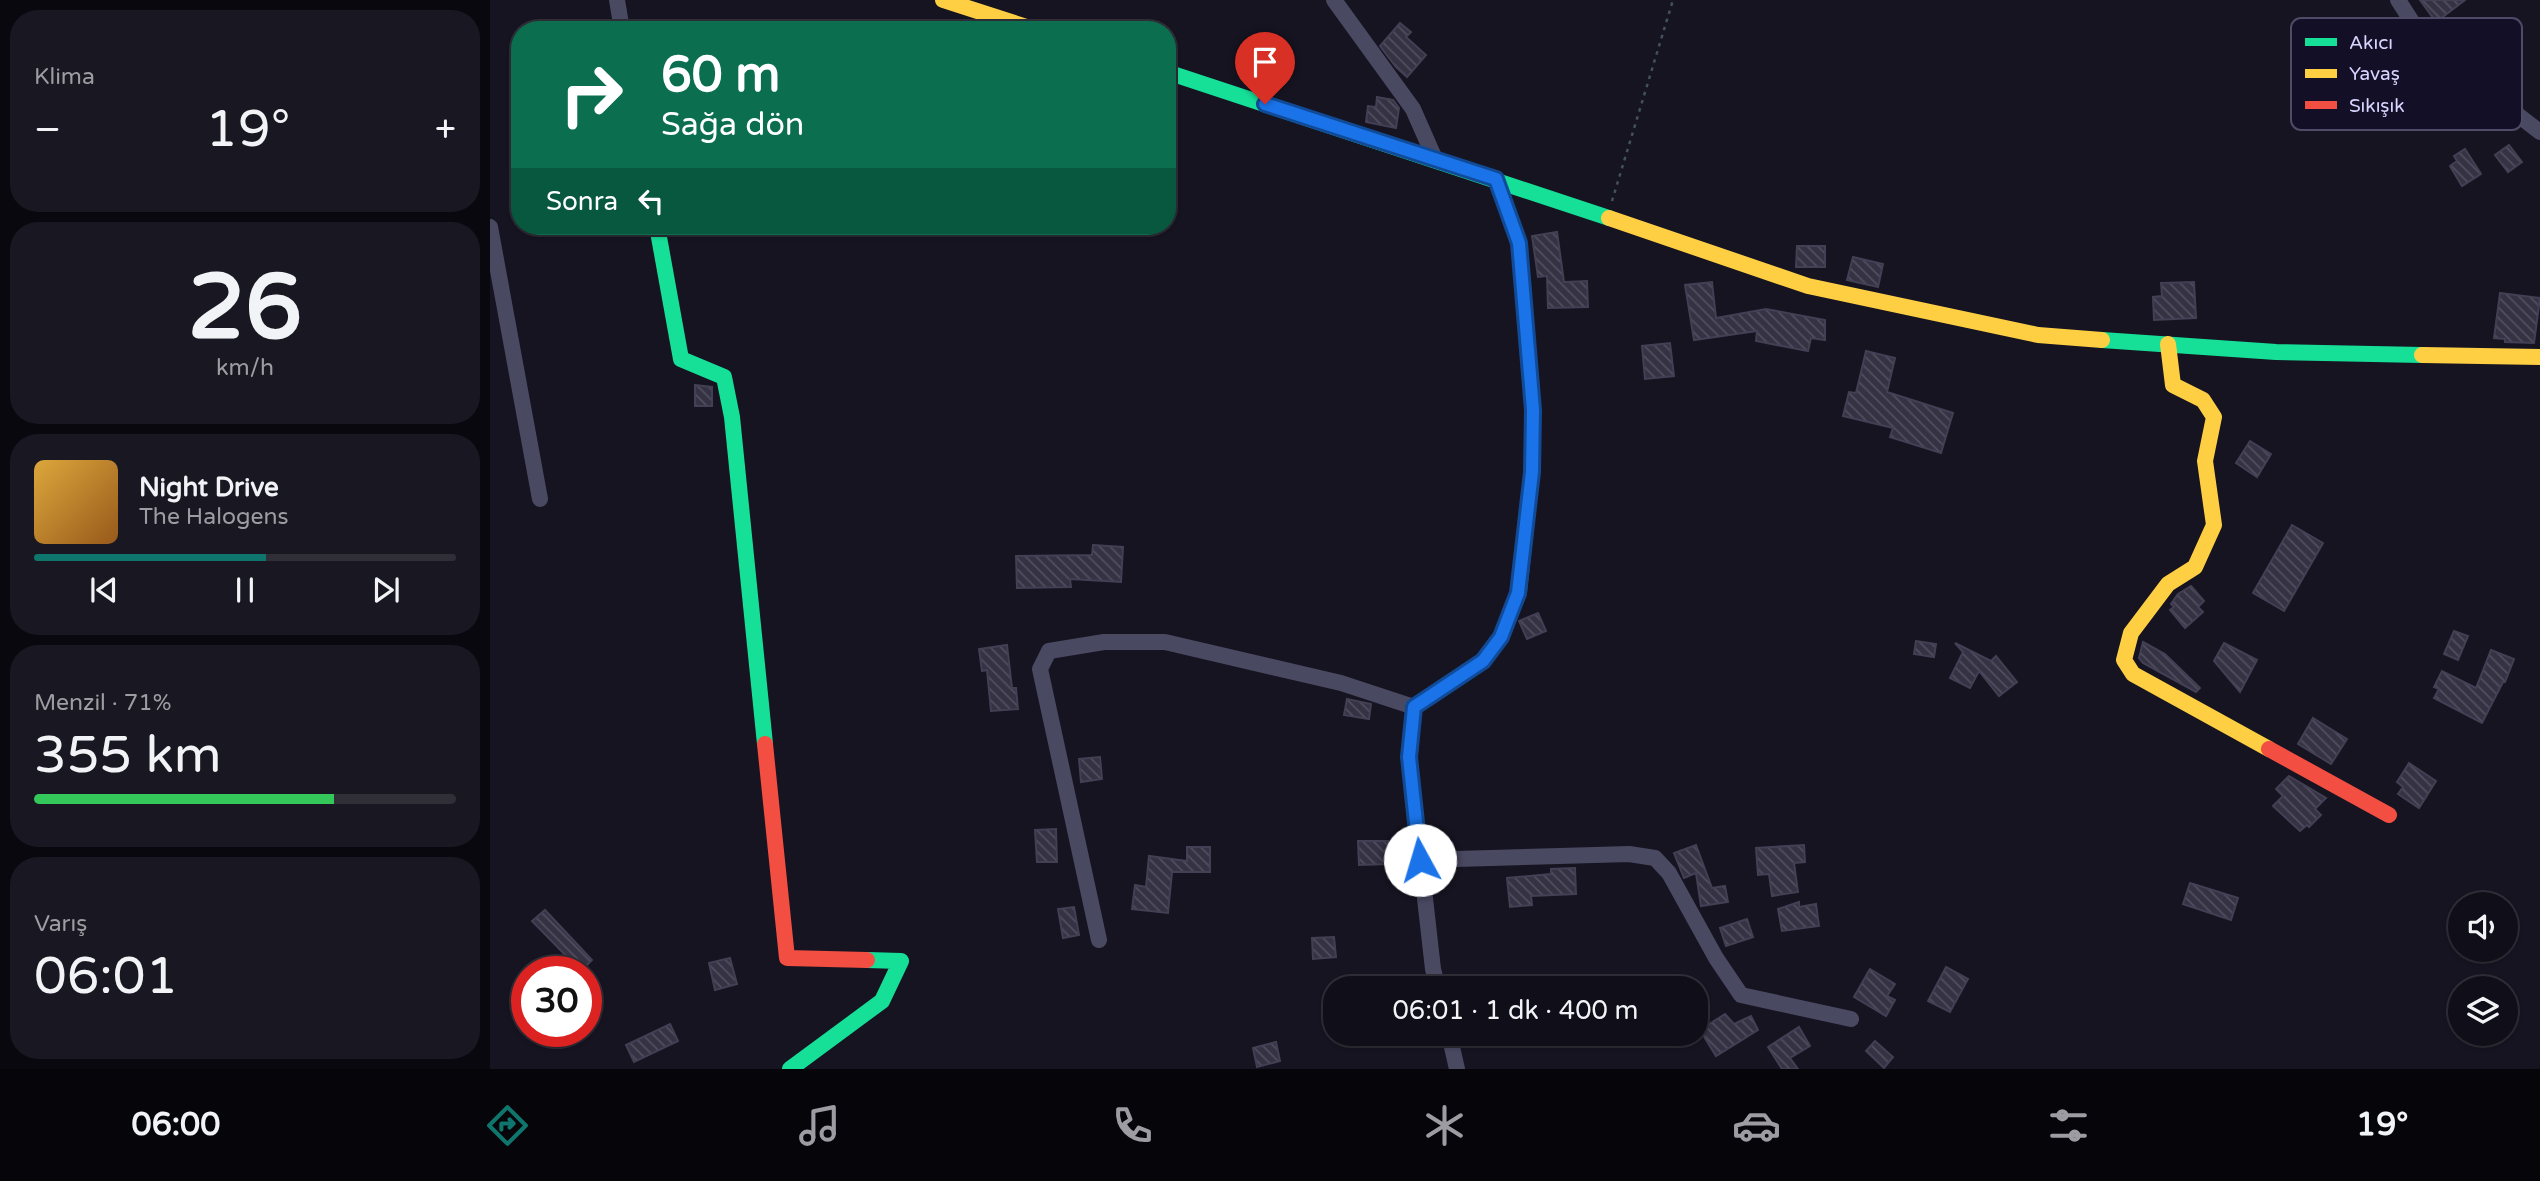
<!DOCTYPE html>
<html lang="tr">
<head>
<meta charset="utf-8">
<style>
  body { margin:0; font-family:"Varela Round",sans-serif; background:#191822; color:#f1f3f6; height:100vh; display:flex; flex-direction:column; font-size:26px; white-space:nowrap }
  * { box-sizing:border-box; margin:0 }
  p { font-size:23px; color:#9c9ca2 }
  .icon { flex:none; width:38px; height:38px; fill:none; stroke:currentColor; stroke-width:2; stroke-linecap:round; stroke-linejoin:round }
  .map { position:relative; flex:1; overflow:hidden }
  .details { display:flex; flex-direction:column; gap:10px; padding:10px; background:#09080e; width:490px }
  .details>* { flex:none }
  .banner { position:absolute; left:21px; top:21px; width:665px; height:214px; border-radius:28px; box-shadow:0 2px 5px #0004,0 0 0 2px #302f38; background:#0b6e4f; color:#fff; overflow:hidden }
  .controls { position:absolute; left:1958px; top:892px; display:grid; gap:14px }
  .controls a { display:grid; place-items:center; width:70px; height:70px; border-radius:50%; background:#100f19; box-shadow:0 2px 5px #0004,0 0 0 2px #302f38; font-size:35px }
  .speed { position:absolute; left:21px; top:956px; display:flex; gap:14px; font-size:35px; font-weight:700; text-align:center }
  .speed>* { display:grid; place-content:center; width:91px; height:91px; border-radius:50%; background:#100f19; box-shadow:0 2px 5px #0004,0 0 0 2px #302f38; line-height:1 }
  .speed .limit { border:10px solid #d22; background:#fff; color:#111 }
  .pin { position:absolute; display:grid; place-items:center; width:60px; height:60px; color:#fff; margin:-72px -30px; border-radius:50% 50% 50% 0; rotate:-45deg; box-shadow:0 0 7px #0007 }
  .pin .icon { rotate:45deg }
  .me { position:absolute; width:77px; margin:-38px; rotate:354deg; stroke-linejoin:round; filter:drop-shadow(0 0 5px #0008) }
  .turn { display:flex; align-items:center; gap:24px; height:147px; padding:0 35px; font-size:32px }
  .turn .icon { width:91px; height:91px; stroke-width:2.5 }
  .turn b { display:block; font-size:49px; line-height:60px }
  .then { display:flex; align-items:center; height:66px; padding:0 35px; background:#0003; gap:14px; font-size:26px }
  .big { font-size:52px; font-weight:600; line-height:1.1 }
  .details .tile { flex:1; display:flex; flex-direction:column; justify-content:center; gap:10px; min-width:0; padding:0 24px; border-radius:28px; background:#191822 }
  .details .dial { align-items:center; gap:0 }
  .dial b { font-size:91px; line-height:1 }
  .song { display:flex; align-items:center; gap:21px }
  .cover { width:84px; height:84px; border-radius:10px; background:linear-gradient(135deg,hsl(40 70% 55%),hsl(30 70% 35%)) }
  .played { height:7px; border-radius:4px; background:linear-gradient(90deg,#0f766e 55%,#302f38 55%) }
  .keys { display:flex; justify-content:space-around; direction:ltr }
  .heat { display:flex; justify-content:space-between; align-items:center; font-size:38px; direction:ltr }
  .charge { height:10px; border-radius:5px; background:linear-gradient(90deg,#34c759 71%,#302f38 0) }
  .trip { position:absolute; left:833px; top:976px; width:385px; height:70px; border-radius:28px; background:#100f19; box-shadow:0 2px 5px #0004,0 0 0 2px #302f38; font-weight:600; line-height:70px; text-align:center }
  .dock { display:flex; height:112px; justify-content:space-around; align-items:center; background:#06060a; color:#9c9ca2 }
  .dock .icon { width:49px; height:49px }
  .dock .current { color:#0f766e }
  .dock b { font-size:32px; color:#f1f3f6 }
  main { display:flex; flex:1; min-height:0 }
  .map>svg:first-child { display:block }
</style>
</head>
<body>
<main>
<section class="details">
<div class="tile"><p>Klima</p>
<div class="heat"><a>−</a><b class="big">19°</b><a>+</a></div>
</div>
<div class="tile dial"><b>26</b><p>km/h</p></div>
<div class="tile">
<div class="song"><i class="cover"></i><div><b>Night Drive</b><p>The Halogens</p></div></div>
<div class="played"></div>
<div class="keys"><svg class="icon" aria-label="previous" viewBox="0 0 24 24"><path d="M18 5L8 12l10 7zM5 5v14"/></svg><svg class="icon" aria-label="pause" viewBox="0 0 24 24"><path d="M8 5v14M16 5v14"/></svg><svg class="icon" aria-label="next" viewBox="0 0 24 24"><path d="M6 5l10 7-10 7zM19 5v14"/></svg></div>
</div>
<div class="tile"><p>Menzil · 71%</p><b class="big">355 km</b><div class="charge"></div></div>
<div class="tile"><p>Varış</p><b class="big">06:01</b></div>
</section>
<div class="map">
<svg width="2050" height="1069" viewBox="0 0 2050 1069">
  <defs>
    <pattern id="building-back-hatch" width="6" height="6" patternUnits="userSpaceOnUse" patternTransform="scale(1.75)"><rect width="6" height="6" fill="#343243"/><path d="M-1 5l2 2M0 0l6 6M5-1l2 2" fill="none" stroke="#514f5f"/></pattern>
  </defs>
  <rect width="100%" height="100%" fill="#161421"/>
  <g fill="url(#building-back-hatch)" stroke="#433f54" stroke-width="2">
    <path d="M1930 0H1975L1946 22Z"/>
    <path d="M910 23 921 32 916 37 936 55 917 77 906 67 890 46Z"/>
    <path d="M887 97 903 100 909 108 906 128 876 122 878 106 886 107Z"/>
    <path d="M2019 145 2032 162 2018 172 2005 155Z"/>
    <path d="M1975 149 1991 174 1972 186 1960 166 1967 161 1964 156Z"/>
    <path d="M1067 232 1074 282 1097 281 1098 307 1058 308 1057 276 1048 277 1042 236Z"/>
    <path d="M1307 246H1335V267H1306Z"/>
    <path d="M1363 257 1393 264 1388 287 1357 280Z"/>
    <path d="M1222 282 1226 318 1276 309 1335 320V340L1321 338 1318 351 1266 341 1267 331 1204 340 1195 285Z"/>
    <path d="M1704 282 1706 318 1664 320 1663 297 1672 296 1671 283Z"/>
    <path d="M2010 293 2050 298 2044 343 2015 342V339L2004 338Z"/>
    <path d="M1180 343 1184 376 1155 379 1152 346Z"/>
    <path d="M1376 351 1405 358 1397 392 1463 413 1451 453 1400 437 1403 428 1353 416 1359 392 1366 393Z"/>
    <path d="M205 385 222 387V406H205Z"/>
    <path d="M1760 441 1781 454 1767 477 1746 463Z"/>
    <path d="M1802 525 1833 543 1794 611 1763 593Z"/>
    <path d="M603 545 633 547 631 582 580 579 581 587 527 588 526 556 602 555Z"/>
    <path d="M1701 586 1714 601 1708 607 1713 612 1695 628 1680 610 1684 607 1681 604 1688 594Z"/>
    <path d="M1048 613 1056 631 1037 639 1029 621Z"/>
    <path d="M1964 631 1978 636 1968 660 1954 654Z"/>
    <path d="M1426 641 1446 644 1444 657 1424 654Z"/>
    <path d="M1653 642 1675 654 1710 688 1706 692 1653 663 1649 658Z"/>
    <path d="M1465 643 1501 661 1506 656 1527 682 1509 696 1489 671 1480 688 1460 678 1473 652Z"/>
    <path d="M1734 643 1767 660 1750 692 1724 661Z"/>
    <path d="M517 645 522 688H526L528 709 501 711 497 670 492 671 489 649Z"/>
    <path d="M2001 650 2024 659 2015 682H2013L1992 723 1944 698 1949 689 1944 687 1952 671 1986 688Z"/>
    <path d="M857 699 881 704 879 719 854 715Z"/>
    <path d="M1823 718 1857 739 1841 764 1808 744Z"/>
    <path d="M610 757 612 779 591 782 589 759Z"/>
    <path d="M1919 763 1946 781 1929 808 1908 794 1913 787 1907 782Z"/>
    <path d="M1799 776 1836 798 1825 809 1831 815 1819 827 1817 825 1810 831 1783 806 1793 796 1786 789Z"/>
    <path d="M566 829 567 862H547L545 830Z"/>
    <path d="M868 841H898L899 864 869 865Z"/>
    <path d="M1206 845 1222 888 1235 886 1238 902 1211 906 1206 873 1194 878 1184 853Z"/>
    <path d="M1314 845 1315 862 1304 863 1308 892 1282 896 1279 874 1268 875 1266 848Z"/>
    <path d="M697 847H720V872H682L678 913 642 909 645 885 656 887 659 856 697 861Z"/>
    <path d="M1085 868 1086 894 1041 896 1042 905 1020 907 1017 878 1061 874V869Z"/>
    <path d="M1700 883 1748 898 1741 920 1693 904Z"/>
    <path d="M1309 902V907L1326 904 1329 926 1292 931 1288 909Z"/>
    <path d="M584 907 589 935 573 938 568 909Z"/>
    <path d="M55 910 102 960 91 971 42 921Z"/>
    <path d="M1257 919 1263 937 1236 946 1230 928Z"/>
    <path d="M844 937 846 957 823 959 822 938Z"/>
    <path d="M240 958 247 984 225 990 219 963Z"/>
    <path d="M1456 967 1478 979 1460 1012 1438 1001Z"/>
    <path d="M1380 969 1405 984 1397 996 1405 1000 1396 1016 1364 997Z"/>
    <path d="M1235 1014 1244 1024 1261 1016 1268 1030 1226 1056 1210 1030Z"/>
    <path d="M180 1024 188 1041 144 1062 136 1045Z"/>
    <path d="M1309 1027 1320 1046 1300 1058 1308 1069H1292L1278 1047Z"/>
    <path d="M1385 1041 1403 1057 1394 1068 1376 1051Z"/>
    <path d="M786 1042 790 1061 767 1067 763 1048Z"/>
  </g>
  <g fill="none" stroke-linecap="round" stroke-linejoin="round">
    <path stroke="#44505f" stroke-width="2.5" stroke-dasharray="3.5 5" stroke-linecap="butt" d="M1122 201 1183 0"/>
    <g stroke="#4a4962" stroke-width="16">
      <path d="M127 0 132 30"/>
      <path d="M844 0 923 109 945 159"/>
      <path d="M1908 0 1937 45 2050 132"/>
      <path d="M0 227 50 499"/>
      <path d="M924 707 993 661 1011 637 1029 593 1042 472 1043 410 1029 243 1006 179"/>
      <path d="M924 707 919 757 943 969 948 989"/>
      <path d="M930 860 1139 854 1165 858 1179 873 1226 958 1251 995 1361 1019"/>
      <path d="M609 940 550 669 559 651 614 642H675L851 683 924 707"/>
      <path d="M959 1034 967 1069"/>
    </g>
    <g stroke="#16e098" stroke-width="16">
      <path d="M677 72 1119 218"/>
      <path d="M167 226 191 359 234 377 242 417 275 744"/>
      <path d="M1612 340 1786 352 1932 355"/>
      <path d="M300 1069 392 1001 411 961 377 960"/>
    </g>
    <g stroke="#ffcf43" stroke-width="16">
      <path d="M453 0 546 30"/>
      <path d="M1119 218 1318 286 1548 335 1612 340"/>
      <path d="M1678 344 1683 385 1713 400 1724 417 1715 461 1724 525 1705 567 1678 584 1641 633 1634 660 1643 674 1779 749"/>
      <path d="M1932 355 2050 357"/>
    </g>
    <g stroke="#f24e42" stroke-width="16">
      <path d="M275 744 297 958 377 960"/>
      <path d="M1779 749 1899 815"/>
    </g>
  </g>
  <g fill="none" stroke-linecap="round" stroke-linejoin="round">
    <defs>
      <path id="route" d="M775 104 1006 179 1029 243 1043 410 1042 472 1028 593 1011 637 993 661 924 707 919 757 930 860"/>
    </defs>
    <use href="#route" stroke="#114b97" stroke-width="18"/>
    <use href="#route" stroke="#1a73e8" stroke-width="12"/>
  </g>
  <rect x="1801" y="18" width="231" height="112" rx="10" fill="#130f26" stroke="#4e4a67" stroke-width="2"/>
  <rect x="1815" y="38" width="32" height="8" fill="#16e098"/>
  <rect x="1815" y="69" width="32" height="9" fill="#ffcf43"/>
  <rect x="1815" y="101" width="32" height="8" fill="#f24e42"/>
  <g font-size="19" fill="#d9d4ff">
    <text x="1859" y="49">Akıcı</text>
    <text x="1859" y="80">Yavaş</text>
    <text x="1859" y="112">Sıkışık</text>
  </g>
</svg>
<div class="controls">
<a><svg class="icon" aria-label="sound" viewBox="0 0 24 24"><path d="M4 9h4l5-4v14l-5-4H4zM17 9q2 3 0 6"/></svg></a>
<a><svg class="icon" aria-label="layers" viewBox="0 0 24 24"><path d="M12 4l9 5-9 5-9-5zM3 14l9 5 9-5"/></svg></a>
</div>
<div class="speed"><div class="limit">30</div></div>
<div class="pin" style="left:775px;top:104px;background:#d93025"><svg class="icon" aria-label="arrive" viewBox="0 0 24 24"><path d="M6 21V4h12l-3 4 3 4H6"/></svg></div>
<svg class="me" style="left:930px;top:860px" viewBox="-20 -20 40 40"><circle r="19" fill="#fff"/><path d="M0-13L10 11 0 6-10 11z" fill="#1a73e8"/></svg>
<div class="trip">06:01 · 1 dk · 400 m</div>
<div class="banner">
<div class="turn"><svg class="icon" aria-label="right" viewBox="0 0 24 24"><path d="M7 20v-9h11M14 6l5 5-5 5"/></svg><div><b>60 m</b>Sağa dön</div></div>
<div class="then">Sonra<svg class="icon" aria-label="left" viewBox="0 0 24 24"><path d="M17 20v-9H6M10 6l-5 5 5 5"/></svg></div>
</div>
</div>
</main>
<nav class="dock">
<b>06:00</b>
<svg class="icon current" aria-label="directions" viewBox="0 0 24 24"><path d="M12 3l9 9-9 9-9-9zM9 14v-3h6M13 9l2 2-2 2"/></svg>
<svg class="icon" aria-label="music" viewBox="0 0 24 24"><path d="M9 18V5l10-2v13"/><circle cx="6" cy="18" r="3"/><circle cx="16" cy="16" r="3"/></svg>
<svg class="icon" aria-label="phone" viewBox="0 0 24 24"><path d="M5 4h4l2 5-3 2q2 4 5 5l2-3 5 2v4C11 20 4 13 5 4z"/></svg>
<svg class="icon" aria-label="climate" viewBox="0 0 24 24"><path d="M12 3v18M4 7l16 10M4 17L20 7"/></svg>
<svg class="icon" aria-label="car" viewBox="0 0 24 24"><path d="M5 17H2v-5l4-1 3-4h7l3 4 3 1v5h-3M9 17h6M6 11h13"/><circle cx="7" cy="17" r="2"/><circle cx="17" cy="17" r="2"/></svg>
<svg class="icon" aria-label="filters" viewBox="0 0 24 24"><path d="M4 7h16M4 17h16"/><circle cx="9" cy="7" r="2"/><circle cx="15" cy="17" r="2"/></svg>
<b>19°</b>
</nav>
</body>
</html>
